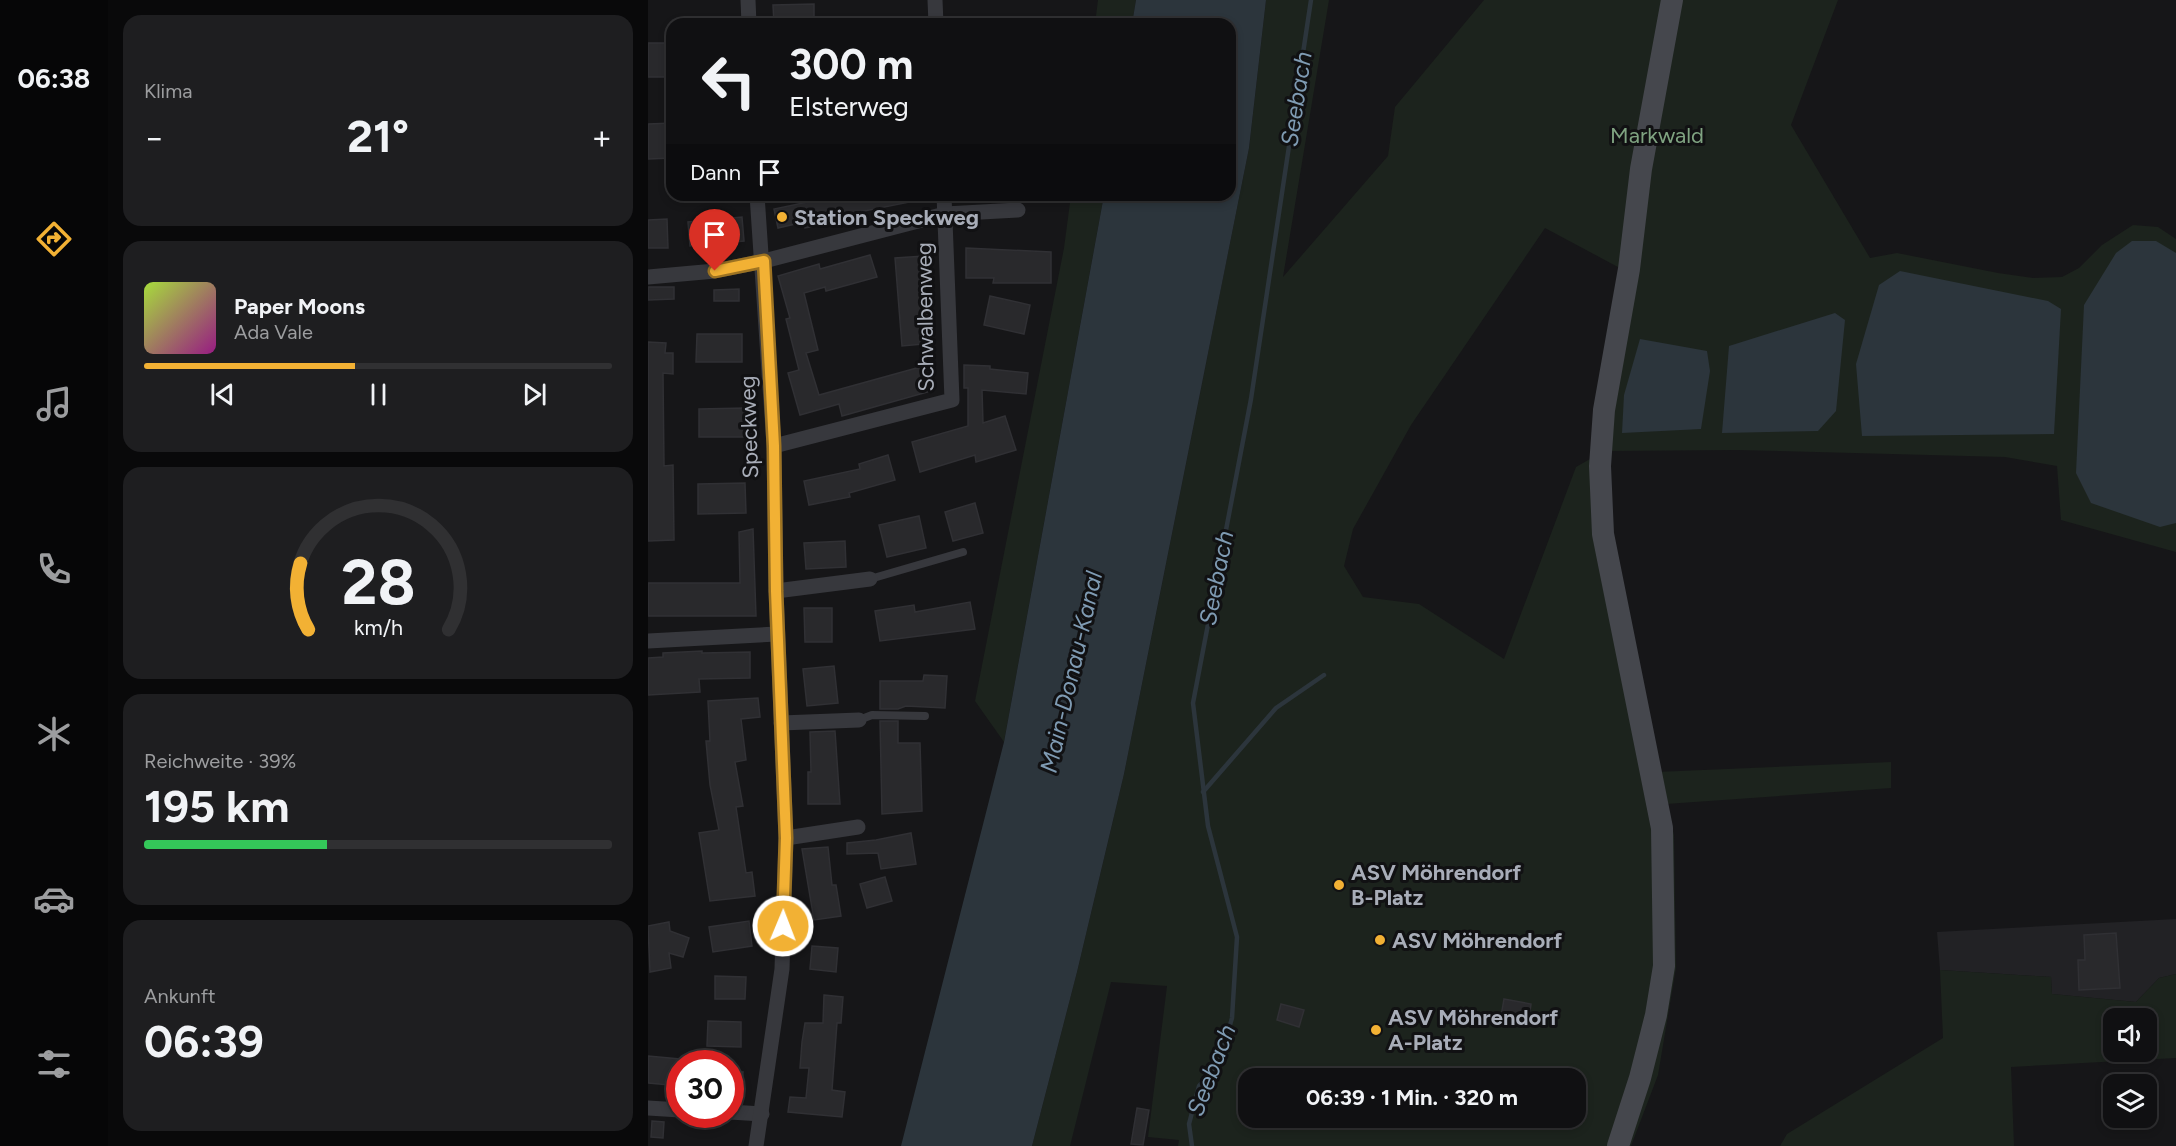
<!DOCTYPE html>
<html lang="de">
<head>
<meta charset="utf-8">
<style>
  body { margin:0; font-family:Figtree,sans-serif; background:#1e1e20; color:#f1f3f6; height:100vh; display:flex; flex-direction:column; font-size:22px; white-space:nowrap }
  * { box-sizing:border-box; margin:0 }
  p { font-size:20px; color:#9c9d9f }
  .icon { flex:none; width:33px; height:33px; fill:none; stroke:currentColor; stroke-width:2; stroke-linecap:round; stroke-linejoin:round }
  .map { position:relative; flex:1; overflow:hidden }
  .sheet { display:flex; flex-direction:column; gap:15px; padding:15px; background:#09090a; width:540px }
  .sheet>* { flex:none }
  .guide { position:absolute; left:18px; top:18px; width:570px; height:183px; border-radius:18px; box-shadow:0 3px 9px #0003,0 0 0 2px #303032; background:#101012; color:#f1f3f6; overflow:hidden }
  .buttons { position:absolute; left:1455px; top:1008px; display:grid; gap:12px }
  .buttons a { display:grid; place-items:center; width:54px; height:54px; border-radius:12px; background:#101012; box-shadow:0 3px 9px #0003,0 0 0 2px #303032; font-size:30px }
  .speed { position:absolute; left:18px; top:1050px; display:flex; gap:12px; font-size:30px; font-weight:700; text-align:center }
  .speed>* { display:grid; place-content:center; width:78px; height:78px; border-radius:50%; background:#101012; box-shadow:0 3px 9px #0003,0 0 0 2px #303032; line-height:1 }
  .speed .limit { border:9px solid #d22; background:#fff; color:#111 }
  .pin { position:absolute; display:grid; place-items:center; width:51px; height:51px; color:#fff; margin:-62px -26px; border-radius:50% 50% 50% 0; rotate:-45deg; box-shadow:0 0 6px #0007 }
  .pin .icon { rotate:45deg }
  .me { position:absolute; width:66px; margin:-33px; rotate:1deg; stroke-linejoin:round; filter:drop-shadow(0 0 4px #0008) }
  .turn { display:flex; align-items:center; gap:21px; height:126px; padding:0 24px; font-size:27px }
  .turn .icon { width:78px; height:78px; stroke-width:2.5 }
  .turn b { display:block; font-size:42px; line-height:51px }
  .then { display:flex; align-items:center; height:57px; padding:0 24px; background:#0003; gap:12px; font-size:22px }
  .big { font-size:45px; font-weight:700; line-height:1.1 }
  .sheet .card { flex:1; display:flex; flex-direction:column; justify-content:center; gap:9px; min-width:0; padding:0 21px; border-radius:18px; background:#1e1e20 }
  .sheet .dial { align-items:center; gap:0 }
  .dial svg { height:156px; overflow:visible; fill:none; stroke:#303032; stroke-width:7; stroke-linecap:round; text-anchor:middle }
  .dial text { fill:#f1f3f6; stroke:none }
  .song { display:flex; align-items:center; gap:18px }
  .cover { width:72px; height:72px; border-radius:9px; background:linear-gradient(135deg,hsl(80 70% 55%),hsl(310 70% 35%)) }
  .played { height:6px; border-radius:3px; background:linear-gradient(90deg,#f2b134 45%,#303032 45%) }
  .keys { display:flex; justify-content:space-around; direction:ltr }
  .heat { display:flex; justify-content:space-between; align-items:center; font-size:33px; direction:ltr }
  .charge { height:9px; border-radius:4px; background:linear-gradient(90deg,#34c759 39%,#303032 0) }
  .trip { position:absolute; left:590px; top:1068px; width:348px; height:60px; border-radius:18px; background:#101012; box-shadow:0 3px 9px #0003,0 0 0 2px #303032; font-weight:700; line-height:60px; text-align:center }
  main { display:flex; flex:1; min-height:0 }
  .dock { display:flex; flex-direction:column; width:108px; justify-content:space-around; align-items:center; background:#060607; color:#9c9d9f }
  .dock .icon { width:42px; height:42px }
  .dock .selected { color:#f2b134 }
  .dock b { font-size:27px; color:#f1f3f6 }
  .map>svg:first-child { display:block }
</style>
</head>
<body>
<main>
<nav class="dock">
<b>06:38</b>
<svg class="icon selected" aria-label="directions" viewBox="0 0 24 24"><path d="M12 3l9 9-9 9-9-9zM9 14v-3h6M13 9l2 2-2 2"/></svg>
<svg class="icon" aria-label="music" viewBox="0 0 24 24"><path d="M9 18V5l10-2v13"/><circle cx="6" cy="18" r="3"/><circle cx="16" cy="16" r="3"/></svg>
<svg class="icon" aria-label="phone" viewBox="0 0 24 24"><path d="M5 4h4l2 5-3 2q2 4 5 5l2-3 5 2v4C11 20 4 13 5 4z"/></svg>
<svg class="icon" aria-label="climate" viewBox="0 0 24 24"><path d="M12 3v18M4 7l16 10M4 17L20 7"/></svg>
<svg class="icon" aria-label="car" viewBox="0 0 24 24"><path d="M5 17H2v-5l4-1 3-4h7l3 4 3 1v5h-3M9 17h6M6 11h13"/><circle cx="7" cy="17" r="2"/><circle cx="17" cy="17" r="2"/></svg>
<svg class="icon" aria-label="filters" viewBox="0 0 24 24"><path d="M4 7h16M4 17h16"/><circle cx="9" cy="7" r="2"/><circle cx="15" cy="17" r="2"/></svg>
</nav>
<section class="sheet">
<div class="card"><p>Klima</p>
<div class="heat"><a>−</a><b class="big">21°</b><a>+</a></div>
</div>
<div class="card">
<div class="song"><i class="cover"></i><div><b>Paper Moons</b><p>Ada Vale</p></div></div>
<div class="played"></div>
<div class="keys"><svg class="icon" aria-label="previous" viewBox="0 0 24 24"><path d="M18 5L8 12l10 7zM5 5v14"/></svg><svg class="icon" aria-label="pause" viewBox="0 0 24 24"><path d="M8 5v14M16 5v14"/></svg><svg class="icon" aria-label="next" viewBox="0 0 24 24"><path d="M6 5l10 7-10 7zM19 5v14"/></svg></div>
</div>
<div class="card dial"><svg viewBox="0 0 100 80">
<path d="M14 69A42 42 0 1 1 86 69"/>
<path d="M14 69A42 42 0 0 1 10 35" stroke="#f2b134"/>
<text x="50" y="56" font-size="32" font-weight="700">28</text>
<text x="50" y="72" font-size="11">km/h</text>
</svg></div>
<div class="card"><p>Reichweite · 39%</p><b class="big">195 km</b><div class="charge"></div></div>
<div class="card"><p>Ankunft</p><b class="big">06:39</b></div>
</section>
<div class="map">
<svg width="1528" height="1146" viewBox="0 0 1528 1146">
  <rect width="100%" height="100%" fill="#161618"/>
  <path fill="#222225" d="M1528 919V974L1511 978 1488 1002 1404 994 1403 977 1292 970 1289 932Z"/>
  <g fill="#1c231d" fill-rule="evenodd">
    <path d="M450 0H488L484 24H447Z"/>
    <path d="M618 0H681L635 277 740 156 747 107 836 0H1190L1143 125 1222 258 1249 253 1350 273 1385 278 1414 277 1431 268 1454 245 1485 225 1510 227 1528 239V552L1413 520 1409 466 1357 457 1089 450 956 451 966 558 1008 772 1243 762V788L1018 804 1026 835 1028 968 1010 1075 983 1146H530L531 1140 500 1137 519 986 463 982 422 1146H384L429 972 476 774 601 148ZM897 228 983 274 956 451 928 467 856 659 771 604 715 597 696 566 705 529 763 425ZM600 1078H927V1118H600Z"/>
    <path d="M423 195H456L356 742 327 701 416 248Z"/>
    <path d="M1292 970 1403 977 1404 994 1488 1002 1511 978 1528 974V1058L1363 1067 1366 1146H1132L1139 1134 1295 1038ZM1466 1018H1498V1052H1466Z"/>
  </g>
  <g fill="#2c353c">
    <path d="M488 0H618L601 148 476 774 429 972 384 1146H253L356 742 456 195H582V24H484Z"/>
    <path d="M1484 241H1508L1528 253V523L1512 527 1443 503 1428 473 1436 305 1468 253Z"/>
    <path d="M1252 271 1400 301 1413 309 1406 434 1214 436 1208 364 1231 285Z"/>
    <path d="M1187 313 1197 320 1188 411 1170 431 1074 433 1081 346Z"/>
    <path d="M992 339 1059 351 1062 371 1053 429 974 433 976 395Z"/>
  </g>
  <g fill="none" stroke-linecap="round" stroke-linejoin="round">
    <g stroke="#2c353c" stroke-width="4.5">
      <path d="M555 792 628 708 676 675"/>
      <path d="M544 1146 541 1124 551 1086 571 1063 584 1018 589 937 560 826 545 703 603 399 663 0"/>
    </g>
  </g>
  <g fill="#29292c" stroke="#303034" stroke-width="1.5">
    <path d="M166 4V24H126L125 5Z"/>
    <rect x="0" y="43" width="24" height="34"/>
    <path d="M24 123V158L0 159V124Z"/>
    <path d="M193 195H267V201L191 216 192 222 157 228 156 222 130 228 126 209Z"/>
    <path d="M94 217 96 241 42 246 40 222Z"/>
    <path d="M19 219 20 248H0V220Z"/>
    <path d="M318 248 403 252V283H345L346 278H318Z"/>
    <path d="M222 255 229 277 178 291 177 287 156 293 170 350 158 353 171 395 276 366 283 391 194 416 191 404 152 415 140 373 151 370 138 319 142 318 130 276 171 264 172 269Z"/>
    <path d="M276 256 286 343 254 346 247 258Z"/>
    <path d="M0 287H26V299L0 300Z"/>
    <path d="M91 289V301H66V290Z"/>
    <path d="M342 296 382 305 376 334 336 325Z"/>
    <path d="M49 334H94V362H48Z"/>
    <path d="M0 342 18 343 17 353H25V374L15 373 16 466 25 465 26 540 0 541Z"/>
    <path d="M316 365 342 366V369L380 373 378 394 334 390 335 423 357 416 368 450 328 462 327 455 272 472 264 442 320 426V388H316Z"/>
    <path d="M97 408V437H51V409Z"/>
    <path d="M240 455 247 480 201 493 202 497 161 505 156 481 212 469 211 464Z"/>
    <path d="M97 483 98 513 50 514V484Z"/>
    <path d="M327 503 335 533 305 541 297 512Z"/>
    <path d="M271 516 278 548 239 557 231 525Z"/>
    <path d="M105 529 108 616H0V583H92L91 532Z"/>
    <path d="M197 541 198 567 158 569 156 543Z"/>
    <path d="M322 602 327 629 232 641 227 611 266 605 267 612Z"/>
    <path d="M156 608H184V642H157Z"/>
    <path d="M54 651V653L102 652V678L51 679 52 692 0 695V658L15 657V653Z"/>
    <path d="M186 666 190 703 159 706 155 669Z"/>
    <path d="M276 675 299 676 297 708 258 706 250 709H232V681H275Z"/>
    <path d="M110 698 112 717 93 719 98 760 87 762 95 806 88 807 98 873 104 872 107 896 62 901 51 833 71 830 62 785 58 741H62L60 701Z"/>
    <path d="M232 721H250V743H272L274 811 234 814Z"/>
    <path d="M187 731 192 804H160V772H163L162 732Z"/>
    <path d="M263 833 268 864 233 869 230 853 199 854V843L228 840Z"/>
    <path d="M180 847 184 885H188L193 916 166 920 154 849Z"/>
    <path d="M237 877 244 901 219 908 212 884Z"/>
    <path d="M101 921 104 946 65 952 61 927Z"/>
    <path d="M21 922 22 931 41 938 35 957 21 953 23 968 2 972 0 926Z"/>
    <path d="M1468 933 1472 988 1431 990 1430 960H1437L1436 935Z"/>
    <path d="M164 946 190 948 188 972 162 969Z"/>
    <path d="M67 976 98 977 97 999H67Z"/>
    <path d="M176 995 195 997 193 1023H189L184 1090 197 1092 194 1117 140 1112 142 1097 158 1098 161 1068H152L154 1042 157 1023H175Z"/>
    <path d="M856 999 883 1004 880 1026 852 1022Z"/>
    <path d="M633 1004 656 1010 651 1027 629 1020Z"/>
    <path d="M60 1021 93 1022V1047L59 1046Z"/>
    <path d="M0 1056 32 1059V1086L0 1083Z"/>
    <path d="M82 1071 95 1072 92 1103 82 1102Z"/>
    <path d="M489 1108 501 1110 495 1145 483 1144Z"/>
    <path d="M4 1121 16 1122 15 1138 3 1137Z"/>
  </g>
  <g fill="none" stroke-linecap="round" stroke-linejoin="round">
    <g stroke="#37383d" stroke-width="8">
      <path d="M222 579 315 552"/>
      <path d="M211 720 224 715 277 716"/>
    </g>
    <g stroke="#37383d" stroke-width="15">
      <path d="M100 0 101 24"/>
      <path d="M287 0 288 24"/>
      <path d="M0 277 67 271 116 261 297 214 370 210"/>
      <path d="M126 446 304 400 296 195"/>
      <path d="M128 591 222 579"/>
      <path d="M0 641 129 634"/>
      <path d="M133 723 211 720"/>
      <path d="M138 838 210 827"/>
      <path d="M0 1108 32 1110"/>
      <path d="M82 1112 114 1114"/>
      <path d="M108 1146 134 969 138 838 128 591 126 446 109 195"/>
    </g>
    <path stroke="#45474d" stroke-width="22" d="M970 1146 992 1078 1008 1015 1016 966 1014 828 955 534 952 466 956 410 981 269 993 169 1024 0"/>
  </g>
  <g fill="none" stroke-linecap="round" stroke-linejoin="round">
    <defs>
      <path id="route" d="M67 271 116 261 126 446 128 591 138 838 135 926"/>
    </defs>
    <use href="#route" stroke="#9d7322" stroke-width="15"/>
    <use href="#route" stroke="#f2b134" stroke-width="10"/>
  </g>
  <g fill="#f2b134" stroke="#111113" stroke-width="2">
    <circle cx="134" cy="217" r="6"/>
    <circle cx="691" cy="885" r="6"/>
    <circle cx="732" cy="940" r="6"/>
    <circle cx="728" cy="1030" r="6"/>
  </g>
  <g text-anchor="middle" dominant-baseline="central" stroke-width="6" stroke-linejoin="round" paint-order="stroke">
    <g font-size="22" fill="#7fa381" stroke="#111113">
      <text x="1009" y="135">Markwald</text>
    </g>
    <g font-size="22" font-weight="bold" fill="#a8adb8" stroke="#111113" text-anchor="start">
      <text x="146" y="217">Station Speckweg</text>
      <text x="703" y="872">ASV Möhrendorf<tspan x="703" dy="25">B-Platz</tspan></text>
      <text x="744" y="940">ASV Möhrendorf</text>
      <text x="740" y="1017">ASV Möhrendorf<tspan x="740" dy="25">A-Platz</tspan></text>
    </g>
    <g font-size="22" fill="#a8adb8" stroke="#111113">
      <text transform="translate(277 317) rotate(-91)">Schwalbenweg</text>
      <text transform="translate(101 427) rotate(-92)">Speckweg</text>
    </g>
    <g font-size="24" font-style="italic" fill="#7f9bb3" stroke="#111113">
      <text transform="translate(648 99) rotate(-81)">Seebach</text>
      <text transform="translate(568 578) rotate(-79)">Seebach</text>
      <text transform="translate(423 672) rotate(-77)">Main-Donau-Kanal</text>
      <text transform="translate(563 1070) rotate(-69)">Seebach</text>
    </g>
  </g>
</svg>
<div class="buttons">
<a><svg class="icon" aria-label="sound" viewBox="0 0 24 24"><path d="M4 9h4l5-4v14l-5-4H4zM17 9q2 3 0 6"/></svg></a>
<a><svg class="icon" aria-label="layers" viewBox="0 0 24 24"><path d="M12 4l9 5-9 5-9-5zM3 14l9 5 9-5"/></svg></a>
</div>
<div class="speed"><div class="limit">30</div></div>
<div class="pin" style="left:67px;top:271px;background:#d93025"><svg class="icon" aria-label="arrive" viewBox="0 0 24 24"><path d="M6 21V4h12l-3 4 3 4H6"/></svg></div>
<svg class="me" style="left:135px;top:926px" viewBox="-20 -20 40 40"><circle r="17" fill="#f2b134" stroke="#fff" stroke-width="3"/><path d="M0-11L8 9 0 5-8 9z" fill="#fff"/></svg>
<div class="trip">06:39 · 1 Min. · 320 m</div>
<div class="guide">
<div class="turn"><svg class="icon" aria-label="left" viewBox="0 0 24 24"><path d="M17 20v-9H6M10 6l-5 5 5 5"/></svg><div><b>300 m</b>Elsterweg</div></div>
<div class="then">Dann<svg class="icon" aria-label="arrive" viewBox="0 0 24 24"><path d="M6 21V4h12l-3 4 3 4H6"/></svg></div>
</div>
</div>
</main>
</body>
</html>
